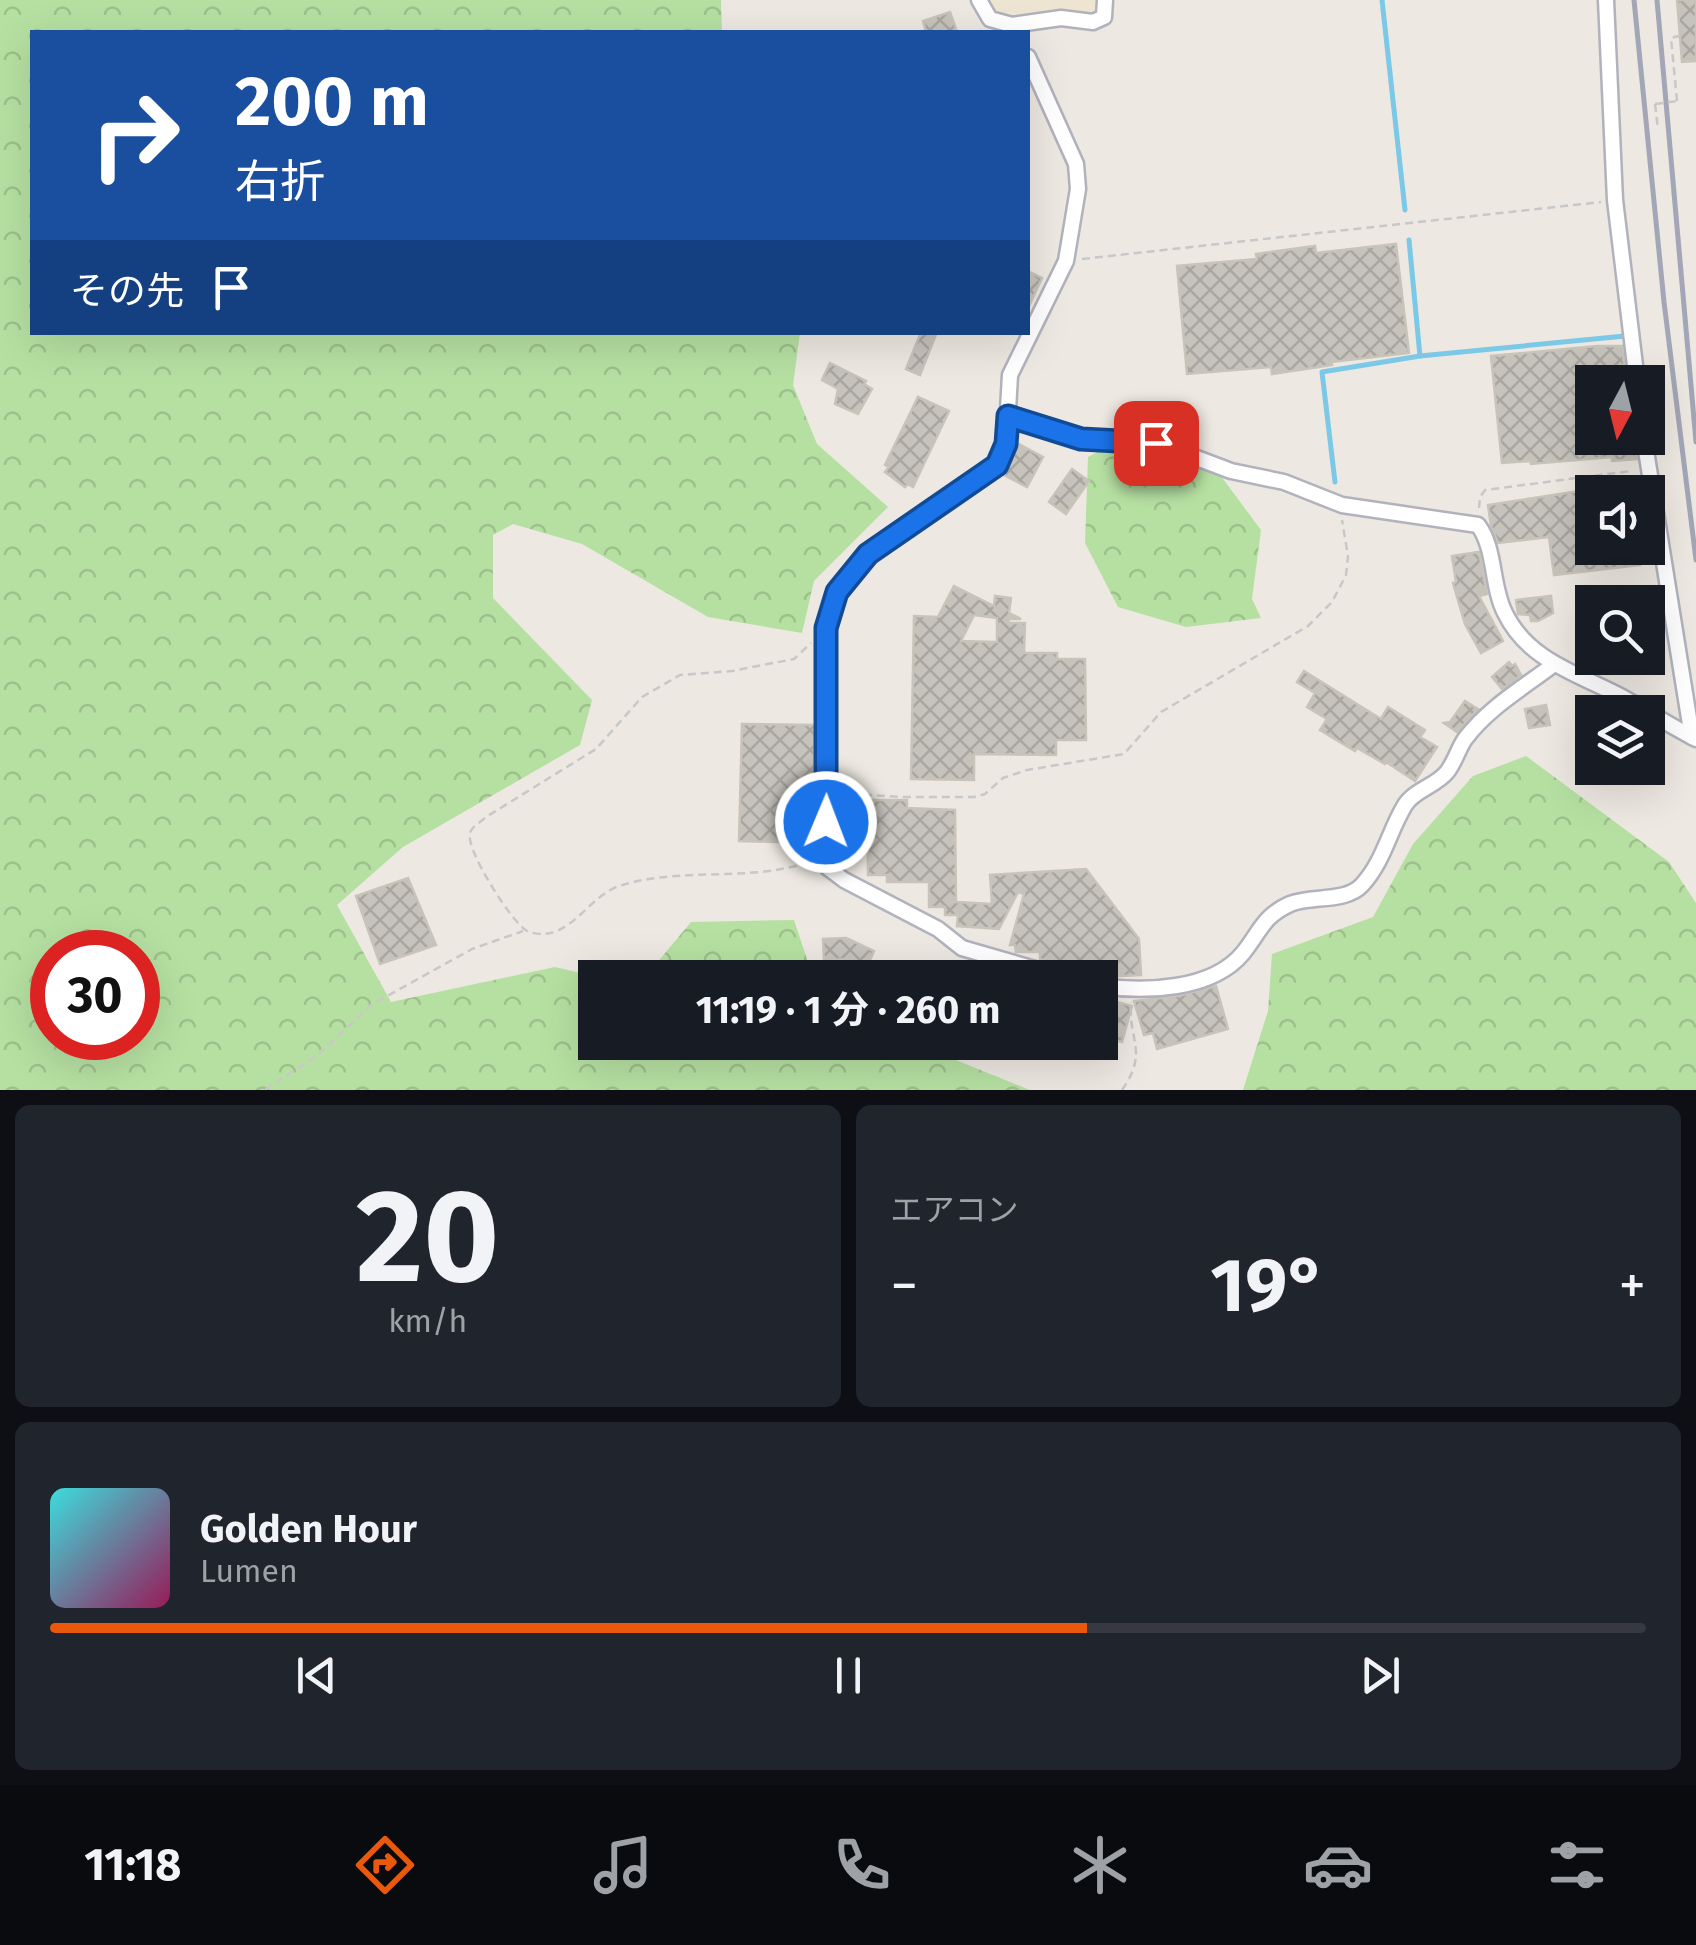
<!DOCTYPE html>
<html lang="ja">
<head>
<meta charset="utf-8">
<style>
  body { margin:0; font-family:"Fira Sans","Noto Sans JP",sans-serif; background:#20242c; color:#f1f3f6; height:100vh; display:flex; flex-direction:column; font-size:38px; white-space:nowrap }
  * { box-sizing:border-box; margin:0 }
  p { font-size:32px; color:#9ea1a6 }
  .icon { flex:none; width:55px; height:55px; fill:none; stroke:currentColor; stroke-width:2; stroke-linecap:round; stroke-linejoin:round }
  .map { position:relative; height:1090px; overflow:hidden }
  .panel { display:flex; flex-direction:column; gap:15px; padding:15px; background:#0d0f14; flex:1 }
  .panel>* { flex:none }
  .guide { position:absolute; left:30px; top:30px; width:1000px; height:305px; border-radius:0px; box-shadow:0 10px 40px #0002; background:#1a4fa0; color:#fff; overflow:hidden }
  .needle { width:65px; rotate:187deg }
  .tools { position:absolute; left:1575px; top:365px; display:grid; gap:20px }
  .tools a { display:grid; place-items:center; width:90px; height:90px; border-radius:0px; background:#171b24; box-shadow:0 10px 40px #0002; font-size:50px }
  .speed { position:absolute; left:30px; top:930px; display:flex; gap:20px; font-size:50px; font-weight:700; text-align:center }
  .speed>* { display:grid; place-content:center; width:130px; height:130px; border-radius:50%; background:#171b24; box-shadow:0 10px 40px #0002; line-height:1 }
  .speed .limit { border:15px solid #d22; background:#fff; color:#111 }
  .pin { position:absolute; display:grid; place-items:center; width:85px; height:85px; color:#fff; margin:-42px; border-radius:20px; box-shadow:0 5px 15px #0006 }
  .me { position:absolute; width:110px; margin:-55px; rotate:1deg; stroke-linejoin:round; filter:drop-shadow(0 0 8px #0008) }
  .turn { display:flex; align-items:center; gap:35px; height:210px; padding:0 40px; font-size:45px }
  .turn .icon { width:130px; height:130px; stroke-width:2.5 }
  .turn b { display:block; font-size:70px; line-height:85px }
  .then { display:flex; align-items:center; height:95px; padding:0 40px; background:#0003; gap:20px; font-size:38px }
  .big { font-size:75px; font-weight:700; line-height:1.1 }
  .panel .card { flex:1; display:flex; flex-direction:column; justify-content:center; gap:15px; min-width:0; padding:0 35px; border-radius:15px; background:#20242c }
  .panel .dial { align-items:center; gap:0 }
  .dial b { font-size:130px; line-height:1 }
  .song { display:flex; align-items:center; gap:30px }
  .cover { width:120px; height:120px; border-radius:15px; background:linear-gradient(135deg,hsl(180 70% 55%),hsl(330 70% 35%)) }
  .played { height:10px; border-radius:5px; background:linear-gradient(90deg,#ea580c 65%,#363941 65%) }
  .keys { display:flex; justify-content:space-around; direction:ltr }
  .heat { display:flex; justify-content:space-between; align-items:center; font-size:55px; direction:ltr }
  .panel .tiles { flex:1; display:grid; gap:15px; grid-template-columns:1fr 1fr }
  .card:last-child { grid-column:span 2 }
  .trip { position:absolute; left:578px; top:960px; width:540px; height:100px; border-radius:0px; background:#171b24; box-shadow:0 10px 40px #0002; font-weight:700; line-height:100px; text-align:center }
  .dock { display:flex; height:160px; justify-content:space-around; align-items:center; background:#090b0e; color:#9ea1a6 }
  .dock .icon { width:70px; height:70px }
  .dock .on { color:#ea580c }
  .dock b { font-size:45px; color:#f1f3f6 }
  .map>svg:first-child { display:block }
</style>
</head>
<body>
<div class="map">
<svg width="1696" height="1090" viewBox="0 0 1696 1090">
  <defs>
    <pattern id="forest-crowns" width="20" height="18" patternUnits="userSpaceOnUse" patternTransform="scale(2.5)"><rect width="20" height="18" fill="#b6e0a2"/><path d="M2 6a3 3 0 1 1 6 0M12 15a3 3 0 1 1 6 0" fill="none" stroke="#9dc08c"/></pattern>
    <pattern id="building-cross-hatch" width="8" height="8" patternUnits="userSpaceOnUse" patternTransform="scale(2.5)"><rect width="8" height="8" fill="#c6c2bc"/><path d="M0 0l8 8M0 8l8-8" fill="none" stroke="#aaa7a2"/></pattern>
  </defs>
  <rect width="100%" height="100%" fill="#ede8e1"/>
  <path fill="#ede5d2" d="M992 0H1095V12L994 14Z"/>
  <g fill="url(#forest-crowns)" fill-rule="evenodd">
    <path d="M0 0H721L722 32H32V332L800 333 793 385 817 444 888 507 814 581 802 633 708 617 582 544 513 524 493 535V598L592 700 580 745 403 847 337 905 391 1002 555 967 598 977 595 978V1042L914 1043 1030 1090H0ZM52 952H138V1038H52Z"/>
    <path d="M1127 436 1209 460 1261 530 1252 599 1261 618 1186 627 1118 607 1085 543 1088 457Z"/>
    <path d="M1526 756 1669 862 1696 903V1090H1243L1268 1011 1272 954 1373 917 1413 844 1473 776Z"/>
    <path d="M794 920 813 977H645L691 922Z"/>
  </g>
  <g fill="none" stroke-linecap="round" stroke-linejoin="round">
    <g stroke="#7cc9e7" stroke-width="5">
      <path d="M1382 0 1405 210"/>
      <path d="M1409 240 1420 356"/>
      <path d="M1335 482 1322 372 1420 356 1625 336"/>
    </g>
  </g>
  <g fill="url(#building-cross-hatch)" stroke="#c9c4ba" stroke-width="2.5" fill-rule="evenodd">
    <path d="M1677 0H1696V61L1682 62Z"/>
    <path d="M950 12 957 32H926L923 21Z"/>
    <path d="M1396 244 1409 353 1331 362 1332 365 1272 374 1271 367 1187 374 1177 266 1257 259 1256 254 1315 246 1316 253Z"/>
    <path d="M1028 271 1042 278 1028 308Z"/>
    <path d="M921 332H937L920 375 906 369Z"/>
    <path d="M1597 346H1622L1626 382H1592V438H1634L1637 459 1612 461V457L1531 464 1530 461 1502 463 1491 356Z"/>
    <path d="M830 363 866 381 864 384 872 389 858 414 835 404 838 389 822 380Z"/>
    <path d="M918 397 949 411 913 487 908 484 905 487 885 472 889 467 885 465Z"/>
    <path d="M1017 443 1043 457 1027 487 1002 474Z"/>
    <path d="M1072 469 1089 481 1066 514 1049 502Z"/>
    <path d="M1592 489V548H1637L1640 565 1554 575 1549 537 1498 543 1491 526 1488 505Z"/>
    <path d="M1479 552 1487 594 1479 596 1503 641 1481 653 1465 624 1453 583 1456 582 1452 556Z"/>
    <path d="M954 586 994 606 995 596 1011 598 1009 613 1021 619H1009L1008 623H1025L1024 653H1057V659H1085L1086 740H1056V755L974 754V780L911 779 914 616 938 617ZM974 615 997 618V642L961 641Z"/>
    <path d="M1551 596 1553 613 1538 621H1531L1530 615 1518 614 1516 600Z"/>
    <path d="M1509 662 1512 666 1515 664 1521 675 1502 689 1492 677Z"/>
    <path d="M1304 671 1381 719 1388 707 1425 730 1420 737 1437 747 1415 781 1386 762 1385 764 1357 748 1355 751 1320 730 1327 719 1307 707 1315 693 1297 682Z"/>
    <path d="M1465 701 1478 709 1457 732 1444 723 1450 722Z"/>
    <path d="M1546 705 1550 725 1529 728 1525 709Z"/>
    <path d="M742 724 815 725 813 843 739 841Z"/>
    <path d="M867 800H907V808L955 810 956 902 992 904 990 875 1086 869 1139 939 1141 975 1076 978 1070 968 1040 959V952H1016L1015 945H1010L1024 894 1018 892 999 929 957 926 958 915H945V907H929V882H887V875H868Z"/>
    <path d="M408 878 436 945 380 964 356 896Z"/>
    <path d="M846 938 874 951 866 969 845 959 824 961 823 939Z"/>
    <path d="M1216 986 1228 1029 1157 1049 1153 1033 1144 1035 1134 1001 1178 996Z"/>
    <path d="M1100 997 1132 1006 1122 1042 1100 1036Z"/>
  </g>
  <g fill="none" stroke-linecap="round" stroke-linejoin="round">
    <defs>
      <g id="minor">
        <path d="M979 0 990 19 1012 25 1061 18 1093 22 1104 17 1105 0"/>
        <path d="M1606 0 1615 200 1637 382"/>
        <path d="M1028 57 1076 164 1078 189 1066 261 1010 375 1006 445 997 465 869 555 837 592 826 628 824 857 828 868 844 880 938 929 962 948 1066 978"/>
        <path d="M1008 417 1081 439 1157 443 1231 471 1284 482 1342 505 1478 525C1496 549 1491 586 1505 613 1528 661 1579 674 1622 697 1647 711 1671 726 1696 739"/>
        <path d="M1644 438 1692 737"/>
        <path d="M1100 986C1144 992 1212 991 1243 953 1260 932 1263 916 1290 904 1312 895 1345 903 1362 885 1384 861 1389 831 1405 805 1414 790 1436 786 1447 772 1455 762 1458 749 1465 739 1488 708 1524 687 1553 665"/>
      </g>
    </defs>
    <use href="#minor" stroke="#b1b2bc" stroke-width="19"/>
    <g stroke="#c8c8c8" stroke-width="2.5" stroke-dasharray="8 5" stroke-linecap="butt">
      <path d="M1677 101 1671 38 1679 36"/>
      <path d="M1655 104 1658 129"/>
      <path d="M1082 259 1601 202"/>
      <path d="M1479 508 1480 497 1485 490 1631 471"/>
      <path d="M838 793 900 797H974L985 794 1003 778 1027 770 1124 754 1161 712 1308 626 1332 602 1346 575 1348 556 1342 520"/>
      <path d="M809 862C747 883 682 866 619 886 590 896 573 934 542 934 538 934 531 933 527 931 512 923 465 849 470 833 472 826 481 822 486 817L596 749 642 697 680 675 732 671 794 659 811 643"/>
      <path d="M265 1090 318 1055 371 1005 472 949 523 931"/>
      <path d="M1122 1090C1149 1051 1128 1042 1131 1002"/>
    </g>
    <use href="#minor" stroke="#fff" stroke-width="14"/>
    <g stroke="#a3a6b6" stroke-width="5">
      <path d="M1634 0 1664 302 1696 560"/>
      <path d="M1657 0 1696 442"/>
    </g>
    <path stroke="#c8c8c8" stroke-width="2.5" stroke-dasharray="8 5" stroke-linecap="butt" d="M1655 104 1677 101"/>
  </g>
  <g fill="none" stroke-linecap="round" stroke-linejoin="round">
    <defs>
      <path id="route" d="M826 822V628L837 592 868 554 997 465 1006 444 1008 416 1081 439 1156 443"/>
    </defs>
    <use href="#route" stroke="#114b97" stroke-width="25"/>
    <use href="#route" stroke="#1a73e8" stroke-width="18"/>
  </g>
</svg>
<div class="tools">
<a><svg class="needle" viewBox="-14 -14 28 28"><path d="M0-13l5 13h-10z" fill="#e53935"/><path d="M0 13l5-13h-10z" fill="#9ea1a6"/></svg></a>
<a><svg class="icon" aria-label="sound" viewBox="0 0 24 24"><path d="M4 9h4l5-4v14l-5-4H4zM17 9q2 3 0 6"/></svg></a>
<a><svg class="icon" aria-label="search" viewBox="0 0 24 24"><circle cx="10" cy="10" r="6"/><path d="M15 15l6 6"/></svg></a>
<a><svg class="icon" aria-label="layers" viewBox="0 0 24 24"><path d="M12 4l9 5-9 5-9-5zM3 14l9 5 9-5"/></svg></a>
</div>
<div class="speed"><div class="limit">30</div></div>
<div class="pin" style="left:1156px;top:443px;background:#d93025"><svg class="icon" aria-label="arrive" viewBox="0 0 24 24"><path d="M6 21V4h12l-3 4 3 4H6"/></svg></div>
<svg class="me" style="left:826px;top:822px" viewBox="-20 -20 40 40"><circle r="17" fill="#1a73e8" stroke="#fff" stroke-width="3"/><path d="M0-11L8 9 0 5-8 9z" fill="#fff"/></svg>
<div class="trip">11:19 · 1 分 · 260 m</div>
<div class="guide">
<div class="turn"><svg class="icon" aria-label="right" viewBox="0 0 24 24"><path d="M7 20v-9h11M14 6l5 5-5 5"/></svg><div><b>200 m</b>右折</div></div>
<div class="then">その先<svg class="icon" aria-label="arrive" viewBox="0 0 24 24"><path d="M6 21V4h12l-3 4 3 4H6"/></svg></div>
</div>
</div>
<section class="panel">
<div class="tiles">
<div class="card dial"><b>20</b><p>km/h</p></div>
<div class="card"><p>エアコン</p>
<div class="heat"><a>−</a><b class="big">19°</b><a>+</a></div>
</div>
<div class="card">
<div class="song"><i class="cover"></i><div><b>Golden Hour</b><p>Lumen</p></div></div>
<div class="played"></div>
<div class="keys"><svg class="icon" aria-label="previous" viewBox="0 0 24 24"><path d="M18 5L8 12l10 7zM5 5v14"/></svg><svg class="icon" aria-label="pause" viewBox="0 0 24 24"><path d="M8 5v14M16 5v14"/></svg><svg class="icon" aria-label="next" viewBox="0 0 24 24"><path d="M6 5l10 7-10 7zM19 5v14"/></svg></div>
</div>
</div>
</section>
<nav class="dock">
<b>11:18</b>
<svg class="icon on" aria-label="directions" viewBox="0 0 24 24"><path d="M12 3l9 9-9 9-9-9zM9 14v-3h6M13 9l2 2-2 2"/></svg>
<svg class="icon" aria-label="music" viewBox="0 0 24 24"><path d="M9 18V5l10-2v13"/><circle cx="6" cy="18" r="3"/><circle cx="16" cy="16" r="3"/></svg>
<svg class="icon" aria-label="phone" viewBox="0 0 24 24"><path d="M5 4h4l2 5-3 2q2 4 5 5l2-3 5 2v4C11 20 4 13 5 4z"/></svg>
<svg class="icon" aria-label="climate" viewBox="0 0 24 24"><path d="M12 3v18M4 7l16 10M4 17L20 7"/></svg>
<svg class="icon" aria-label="car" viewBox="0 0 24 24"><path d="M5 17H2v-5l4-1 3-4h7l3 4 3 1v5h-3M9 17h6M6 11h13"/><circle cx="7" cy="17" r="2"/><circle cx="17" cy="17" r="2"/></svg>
<svg class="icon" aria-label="filters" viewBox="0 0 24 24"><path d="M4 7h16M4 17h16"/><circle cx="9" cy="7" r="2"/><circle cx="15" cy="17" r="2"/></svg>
</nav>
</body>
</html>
